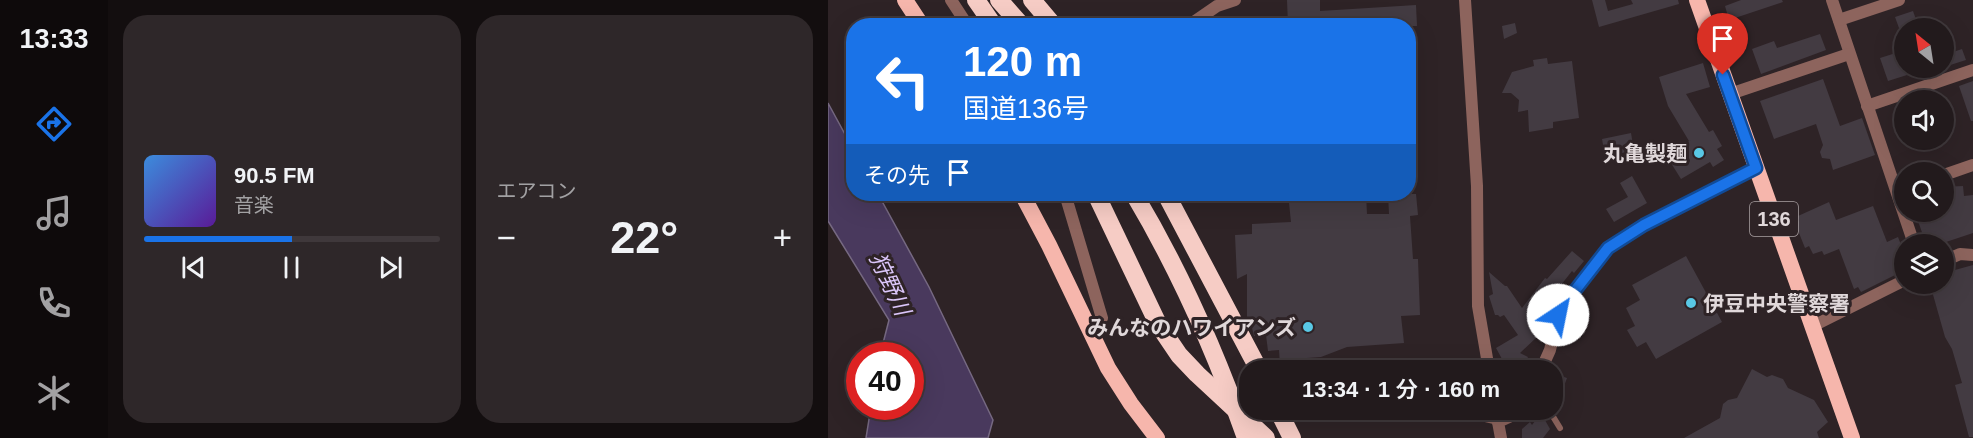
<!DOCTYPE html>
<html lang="ja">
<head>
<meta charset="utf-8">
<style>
  body { margin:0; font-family:Helvetica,"Noto Sans JP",sans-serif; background:#2e2729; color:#f1f3f6; height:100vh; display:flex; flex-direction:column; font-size:22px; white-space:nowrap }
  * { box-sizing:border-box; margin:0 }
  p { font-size:20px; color:#a2a1a3 }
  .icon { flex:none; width:33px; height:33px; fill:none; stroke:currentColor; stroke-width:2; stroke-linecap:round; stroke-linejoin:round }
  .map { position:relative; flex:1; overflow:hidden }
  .side { display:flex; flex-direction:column; gap:15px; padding:15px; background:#130e0f; width:720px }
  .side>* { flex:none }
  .top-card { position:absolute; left:18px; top:18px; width:570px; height:183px; border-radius:24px; box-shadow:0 6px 24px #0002,0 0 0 2px #3f383b; background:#1a73e8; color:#fff; overflow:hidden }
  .needle { width:39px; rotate:330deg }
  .controls { position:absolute; left:1066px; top:18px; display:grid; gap:12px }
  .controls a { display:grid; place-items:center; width:60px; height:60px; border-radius:50%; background:#221a1c; box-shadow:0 6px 24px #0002,0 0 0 2px #3f383b; font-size:30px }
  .speed { position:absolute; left:18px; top:342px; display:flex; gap:12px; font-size:30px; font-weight:700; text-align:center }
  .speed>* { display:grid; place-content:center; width:78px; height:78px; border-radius:50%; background:#221a1c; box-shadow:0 6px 24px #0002,0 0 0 2px #3f383b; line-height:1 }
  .speed .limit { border:9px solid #d22; background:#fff; color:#111 }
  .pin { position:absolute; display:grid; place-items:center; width:51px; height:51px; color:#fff; margin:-62px -26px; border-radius:50% 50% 50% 0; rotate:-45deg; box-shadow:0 0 6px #0007 }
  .pin .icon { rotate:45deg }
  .me { position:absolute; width:66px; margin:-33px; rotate:34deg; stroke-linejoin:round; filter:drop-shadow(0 0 4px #0008) }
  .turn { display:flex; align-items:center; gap:21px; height:126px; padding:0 18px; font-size:27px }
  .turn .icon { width:78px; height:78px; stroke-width:2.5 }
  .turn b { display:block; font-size:42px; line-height:51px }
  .then { display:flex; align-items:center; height:57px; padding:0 18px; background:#0003; gap:12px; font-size:22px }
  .big { font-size:45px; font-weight:600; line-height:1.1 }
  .side .card { flex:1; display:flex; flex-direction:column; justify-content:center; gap:9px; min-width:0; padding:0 21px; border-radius:24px; background:#2e2729 }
  .song { display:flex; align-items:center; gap:18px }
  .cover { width:72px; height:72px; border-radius:9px; background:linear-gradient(135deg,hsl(210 70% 55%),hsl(270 70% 35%)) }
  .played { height:6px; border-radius:3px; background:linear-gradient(90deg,#1a73e8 50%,#3f383b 50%) }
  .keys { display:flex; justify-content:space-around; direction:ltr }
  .heat { display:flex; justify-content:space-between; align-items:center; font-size:33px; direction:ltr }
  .side .tiles { flex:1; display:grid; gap:15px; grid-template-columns:repeat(2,1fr) }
  .trip { position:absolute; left:411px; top:360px; width:324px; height:60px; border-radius:24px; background:#221a1c; box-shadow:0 6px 24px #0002,0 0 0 2px #3f383b; font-weight:600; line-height:60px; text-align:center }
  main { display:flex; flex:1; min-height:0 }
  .tab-bar { display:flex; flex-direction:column; width:108px; justify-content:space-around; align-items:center; background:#0e0a0b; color:#a2a1a3 }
  .tab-bar .icon { width:42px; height:42px }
  .tab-bar .on { color:#1a73e8 }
  .tab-bar b { font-size:27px; color:#f1f3f6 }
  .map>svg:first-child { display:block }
</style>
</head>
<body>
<main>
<nav class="tab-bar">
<b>13:33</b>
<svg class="icon on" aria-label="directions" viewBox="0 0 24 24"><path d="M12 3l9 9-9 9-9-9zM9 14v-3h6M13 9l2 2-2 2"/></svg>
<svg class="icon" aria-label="music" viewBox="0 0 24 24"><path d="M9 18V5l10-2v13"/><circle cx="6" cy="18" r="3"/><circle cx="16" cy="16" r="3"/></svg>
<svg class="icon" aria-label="phone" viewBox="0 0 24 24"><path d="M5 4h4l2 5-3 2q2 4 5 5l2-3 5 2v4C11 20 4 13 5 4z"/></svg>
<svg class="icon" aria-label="climate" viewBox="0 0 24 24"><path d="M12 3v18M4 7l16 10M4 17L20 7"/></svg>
</nav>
<section class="side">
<div class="tiles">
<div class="card">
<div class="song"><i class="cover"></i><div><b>90.5 FM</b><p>音楽</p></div></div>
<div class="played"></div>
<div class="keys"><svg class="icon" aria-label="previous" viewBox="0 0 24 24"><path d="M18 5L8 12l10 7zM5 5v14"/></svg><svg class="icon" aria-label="pause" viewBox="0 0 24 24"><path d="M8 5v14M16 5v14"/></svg><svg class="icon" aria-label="next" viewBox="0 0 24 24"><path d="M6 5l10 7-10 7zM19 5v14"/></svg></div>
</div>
<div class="card"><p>エアコン</p>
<div class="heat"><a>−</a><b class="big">22°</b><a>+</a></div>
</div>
</div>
</section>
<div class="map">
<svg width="1145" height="438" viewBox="0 0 1145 438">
  <rect width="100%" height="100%" fill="#2e2326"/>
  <path fill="#49395d" stroke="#766982" stroke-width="1.5" d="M0 103 25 149 26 194H50L101 287 165 420 160 438H38L43 407 82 406V356L52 355 61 320 0 221Z"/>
  <g fill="#433b42">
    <path d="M459 0H492V11L588 5 589 26H460Z"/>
    <path d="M764 0H777L780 11 805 4 803 0H850L851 4 771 27Z"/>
    <path d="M913 0H954L955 2 901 20 897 6Z"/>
    <path d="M1085 11 1091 28H1071L1067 17Z"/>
    <path d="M687 23 689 33 676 39 674 26Z"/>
    <path d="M992 34 998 50 933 74 924 49 946 41 949 48Z"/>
    <path d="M1134 49 1138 60 1116 67V55Z"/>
    <path d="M1071 52 1079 75 1060 81 1052 58Z"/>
    <path d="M719 58 720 64 744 61 751 118 725 122V128L701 132 700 110 690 112 691 100 683 93H674L684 72 706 66 705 60Z"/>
    <path d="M875 63 882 87 858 94 881 132 885 130 894 146 889 149 896 160 885 167 882 162 853 179 838 155 863 140 861 141 840 106 831 77Z"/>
    <path d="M995 79 1012 126 1034 118 1047 155 1005 170 1002 159 994 158 992 152 995 145 988 124 946 139 932 101Z"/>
    <path d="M1145 81V121H1143L1131 86Z"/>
    <path d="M803 133 806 151 777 156 774 139Z"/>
    <path d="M804 176 819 203 786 222 778 209 800 197 792 183Z"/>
    <path d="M1135 186 1136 196 1145 195V233L1112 244H1098L1089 218 1107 212H1116V187Z"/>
    <path d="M508 194H538L539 214H561L560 194H588L590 215 582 216 585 259H590L592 315 573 316 576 343 519 347 493 357 479 358 480 370H456V367L452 366 451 350 440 351 438 335 426 336 424 328 421 327 419 323V274L409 279 407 235 424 234V224L463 222 461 203 509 199Z"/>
    <path d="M1001 202 1008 220 1045 206 1059 242 1070 237 1077 255V270L1033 292 1030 287 1026 289 1011 249 996 255 994 251 985 254 981 246 977 248 967 223 971 221 970 216Z"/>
    <path d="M744 251 756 261 746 273 744 271 733 285 732 284 714 306 719 310 705 330 710 336 692 353 700 357 693 370H680L668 348 690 335 676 315 672 317 670 315H667L661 296 665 294 661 272 677 286H679L694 308 717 278 719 279Z"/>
    <path d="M858 256 894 322 828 359 818 342 809 347 799 330 807 326 798 308 812 300 804 285Z"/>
    <path d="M1145 265V437H1141L1127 385 1134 383 1124 349 1117 337 1102 284H1116V273Z"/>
    <path d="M924 369 939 377 944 375 955 379 960 388 986 400 1000 422 989 432 991 438H856L892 418 895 404 900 400 909 398Z"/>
    <path d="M724 373 739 378 727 410 724 406Z"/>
    <path d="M713 413 722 429 715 438H694V429L702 422 704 425Z"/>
  </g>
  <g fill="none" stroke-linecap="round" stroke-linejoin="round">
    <g stroke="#8d645d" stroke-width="6">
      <path d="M721 410 732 428"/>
      <path d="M628 412 670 422"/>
    </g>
    <g stroke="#8d645d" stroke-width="12">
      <path d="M123 0 140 26"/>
      <path d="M637 0 649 186 650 306 661 370"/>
      <path d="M1004 0 1086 244"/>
      <path d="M1011 20 1071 0"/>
      <path d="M360 26 389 6 407 0"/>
      <path d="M902 94 1021 54"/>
      <path d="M1039 106 1145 70"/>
      <path d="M1116 175 1145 165"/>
      <path d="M237 194 274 318 264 333"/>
      <path d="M1116 261 1132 254 1145 255"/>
      <path d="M985 326 1077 280"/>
      <path d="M668 410 670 422"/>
    </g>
    <g stroke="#8d645d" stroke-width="12">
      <path d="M713 370 722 350 730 315 735 306 779 248 816 225 928 168"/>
      <path d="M673 438 670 422 683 416 690 410"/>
    </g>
    <g stroke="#f6b6ac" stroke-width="16">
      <path d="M77 0 94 26"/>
      <path d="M869 0 1024 438"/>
      <path d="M194 194 221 245 280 368 303 404 329 438"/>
    </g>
    <g stroke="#f6ccc5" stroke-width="18">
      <path d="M148 0 166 26"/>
      <path d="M171 0 194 26"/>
      <path d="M204 0 226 26"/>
      <path d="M268 194 330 324 351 355 369 374 438 438"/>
      <path d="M338 194 431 370"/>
      <path d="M450 410 464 438"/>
    </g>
    <path stroke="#f6ccc5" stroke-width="18" d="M306 194C352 271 388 353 418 438"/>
  </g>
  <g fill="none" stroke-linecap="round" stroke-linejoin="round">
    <defs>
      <path id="route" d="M730 315 735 306 780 248 816 225 928 168 895 75"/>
    </defs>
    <use href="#route" stroke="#114b97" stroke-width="15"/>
    <use href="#route" stroke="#1a73e8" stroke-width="10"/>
  </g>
  <g fill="#59c8e5" stroke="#2e2326" stroke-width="2">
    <circle cx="871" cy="153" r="6"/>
    <circle cx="863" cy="303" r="6"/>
    <circle cx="480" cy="327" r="6"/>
  </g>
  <g text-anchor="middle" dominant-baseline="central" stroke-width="6" stroke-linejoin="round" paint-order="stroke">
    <rect fill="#2e2326" stroke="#aba2a4" stroke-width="1.5" x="922" y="202" width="48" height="34" rx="4.5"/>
    <g font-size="20" font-weight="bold" fill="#e0d8da">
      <text x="946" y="219">136</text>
    </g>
    <g font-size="21" font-weight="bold" fill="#e0d8da" stroke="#2e2326" text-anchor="end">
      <text x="859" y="153">丸亀製麺</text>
      <text x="875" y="303" text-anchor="start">伊豆中央警察署</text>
      <text x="468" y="327">みんなのハワイアンズ</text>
    </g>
    <g font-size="22" font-style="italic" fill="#dbc6fa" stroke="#2e2326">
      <text transform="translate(62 284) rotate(65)">狩野川</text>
    </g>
  </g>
</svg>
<div class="controls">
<a><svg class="needle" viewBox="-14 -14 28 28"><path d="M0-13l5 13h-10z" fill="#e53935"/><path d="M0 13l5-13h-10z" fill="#a2a1a3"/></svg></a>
<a><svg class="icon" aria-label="sound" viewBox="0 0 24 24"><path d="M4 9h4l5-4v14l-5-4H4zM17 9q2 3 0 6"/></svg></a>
<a><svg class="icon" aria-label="search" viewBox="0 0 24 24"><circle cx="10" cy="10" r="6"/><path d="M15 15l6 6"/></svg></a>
<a><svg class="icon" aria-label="layers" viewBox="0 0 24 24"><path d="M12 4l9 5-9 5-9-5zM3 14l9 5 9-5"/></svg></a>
</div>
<div class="speed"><div class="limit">40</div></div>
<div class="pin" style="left:895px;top:75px;background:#d93025"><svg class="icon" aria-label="arrive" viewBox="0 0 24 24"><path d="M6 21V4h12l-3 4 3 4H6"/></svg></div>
<svg class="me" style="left:730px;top:315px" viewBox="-20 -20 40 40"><circle r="19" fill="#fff"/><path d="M0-13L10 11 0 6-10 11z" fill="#1a73e8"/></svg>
<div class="trip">13:34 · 1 分 · 160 m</div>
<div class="top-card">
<div class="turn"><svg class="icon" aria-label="left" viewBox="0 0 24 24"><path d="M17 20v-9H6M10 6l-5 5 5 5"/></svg><div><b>120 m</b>国道136号</div></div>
<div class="then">その先<svg class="icon" aria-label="arrive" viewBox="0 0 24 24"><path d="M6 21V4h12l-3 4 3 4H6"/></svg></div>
</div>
</div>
</main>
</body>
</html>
